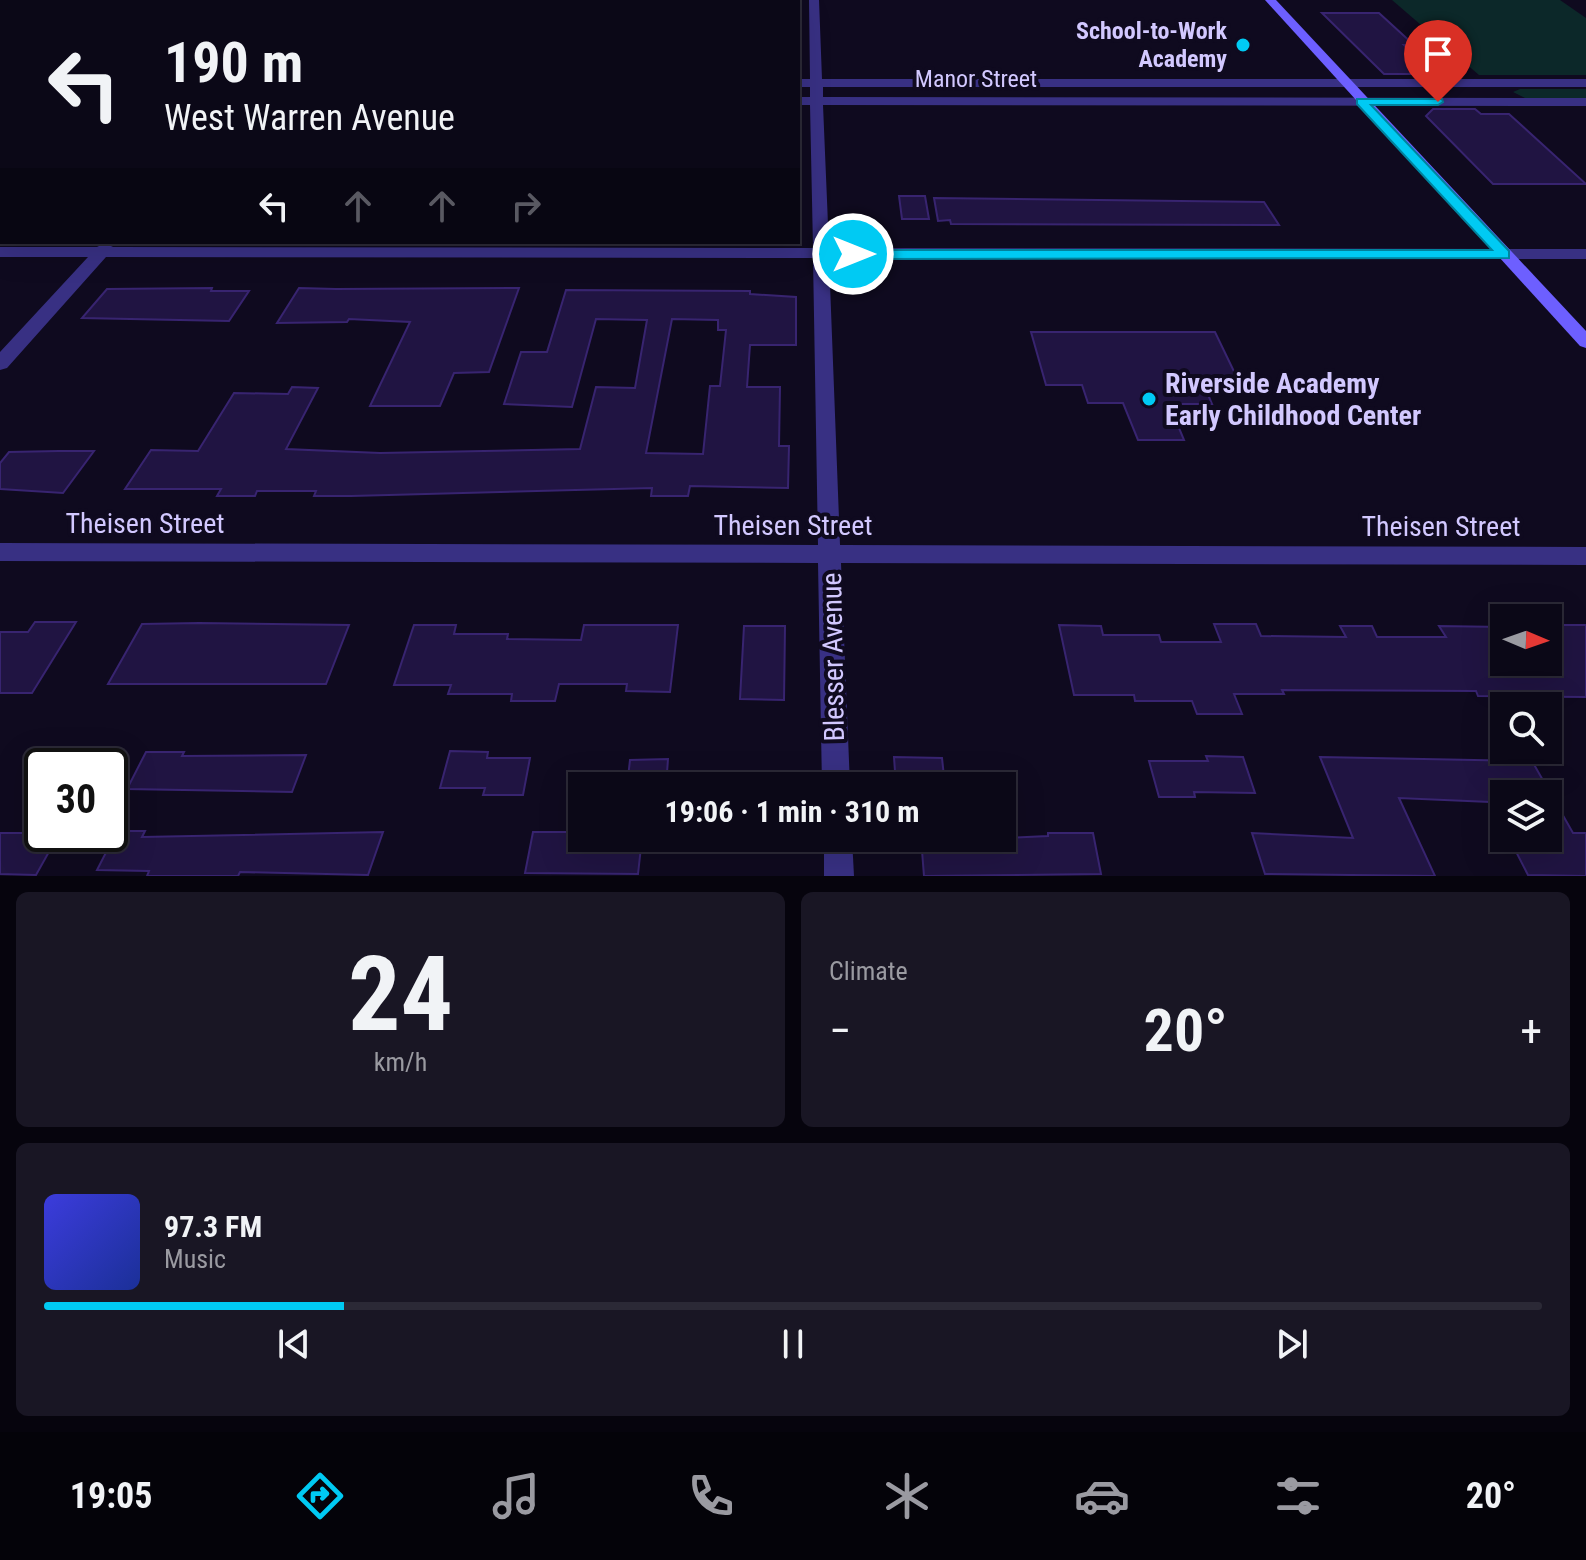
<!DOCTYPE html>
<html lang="en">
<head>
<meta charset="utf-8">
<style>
  body { margin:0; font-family:"Roboto Condensed",sans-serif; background:#191624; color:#f1f3f6; height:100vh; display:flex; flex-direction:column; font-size:30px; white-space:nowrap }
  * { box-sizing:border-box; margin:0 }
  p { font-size:26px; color:#9a9aa1 }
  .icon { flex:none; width:44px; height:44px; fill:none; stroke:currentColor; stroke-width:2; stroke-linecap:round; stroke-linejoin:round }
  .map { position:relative; height:876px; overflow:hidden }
  .side { display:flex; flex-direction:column; gap:16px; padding:16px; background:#06040d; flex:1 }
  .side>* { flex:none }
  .top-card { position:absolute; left:0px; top:0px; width:800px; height:244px; box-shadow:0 8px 32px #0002,0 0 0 2px #2b2936; background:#0b0817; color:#f1f3f6; overflow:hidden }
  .needle { width:52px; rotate:92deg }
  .fabs { position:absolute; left:1490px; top:604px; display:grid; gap:16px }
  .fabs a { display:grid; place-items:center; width:72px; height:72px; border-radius:0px; background:#0b0817; box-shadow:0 8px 32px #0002,0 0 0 2px #2b2936; font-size:40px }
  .speed { position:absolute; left:24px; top:748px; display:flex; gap:16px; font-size:40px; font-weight:700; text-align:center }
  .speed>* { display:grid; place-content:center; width:104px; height:104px; border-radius:50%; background:#0b0817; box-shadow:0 8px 32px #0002,0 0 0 2px #2b2936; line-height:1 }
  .speed .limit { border:4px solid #111; border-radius:12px; background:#fff; color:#111 }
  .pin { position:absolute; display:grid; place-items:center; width:68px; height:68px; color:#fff; margin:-82px -34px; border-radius:50% 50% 50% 0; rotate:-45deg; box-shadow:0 0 8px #0007 }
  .pin .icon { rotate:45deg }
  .me { position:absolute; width:88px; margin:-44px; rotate:90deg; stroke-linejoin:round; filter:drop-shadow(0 0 6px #0008) }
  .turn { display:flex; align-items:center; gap:28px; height:168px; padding:0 32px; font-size:36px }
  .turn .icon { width:104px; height:104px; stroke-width:2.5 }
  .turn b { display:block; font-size:56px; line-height:68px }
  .lanes { display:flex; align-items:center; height:76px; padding:0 32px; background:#0003; justify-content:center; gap:40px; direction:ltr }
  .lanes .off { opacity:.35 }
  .big { font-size:60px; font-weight:700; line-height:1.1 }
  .side .widget { flex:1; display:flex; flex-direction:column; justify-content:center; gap:12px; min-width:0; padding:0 28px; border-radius:12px; background:#191624 }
  .side .dial { align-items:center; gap:0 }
  .dial b { font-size:104px; line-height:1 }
  .song { display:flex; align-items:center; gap:24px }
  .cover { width:96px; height:96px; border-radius:12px; background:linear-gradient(135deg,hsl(240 70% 55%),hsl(230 70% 35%)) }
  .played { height:8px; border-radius:4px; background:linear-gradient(90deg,#00caf3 20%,#2b2936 20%) }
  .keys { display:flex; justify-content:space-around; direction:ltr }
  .heat { display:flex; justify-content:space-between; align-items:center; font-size:44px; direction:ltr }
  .side .tiles { flex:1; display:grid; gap:16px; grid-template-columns:1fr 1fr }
  .widget:last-child { grid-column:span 2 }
  .trip { position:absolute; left:568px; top:772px; width:448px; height:80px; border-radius:0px; background:#0b0817; box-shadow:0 8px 32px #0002,0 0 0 2px #2b2936; font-weight:700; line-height:80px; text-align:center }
  .tab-bar { display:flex; height:128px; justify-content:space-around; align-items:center; background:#040309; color:#9a9aa1 }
  .tab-bar .icon { width:56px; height:56px }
  .tab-bar .on { color:#00caf3 }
  .tab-bar b { font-size:36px; color:#f1f3f6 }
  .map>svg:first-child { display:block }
</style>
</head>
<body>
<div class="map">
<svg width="1586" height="876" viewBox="0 0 1586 876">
  <rect width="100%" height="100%" fill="#0f0a1f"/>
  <g fill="#0c2829">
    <path d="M1392 0H1560L1586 18V75H1479Z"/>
    <path d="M1520 89H1586V99L1525 98 1513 92Z"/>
  </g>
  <g fill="#201442" stroke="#382470" stroke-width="2" fill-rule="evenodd">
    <path d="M1322 13H1379L1414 45H1404L1436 74H1384Z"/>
    <path d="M1433 109H1475L1481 114H1509L1586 184H1493L1426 116Z"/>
    <path d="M899 196H925L929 219H902Z"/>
    <path d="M934 198 1264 202 1279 225 951 224 950 220 938 221Z"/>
    <path d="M212 288 211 291H249L229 321 82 318 107 289Z"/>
    <path d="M299 288 336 289 519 288 489 372 454 373 440 406H370L410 322 349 319 347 322 277 323Z"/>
    <path d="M566 290 750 291V294L796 297V345H750L747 387H780L779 446H789L788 488 690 486 688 496H651L652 488 351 496H314L316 491H257L255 496H217L221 489H125L151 450 198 451 234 393 288 394 292 387 318 388 286 449 380 453 580 449 596 387 635 388 647 320 596 319 572 407 504 404 521 352H547ZM672 319 718 320V330H726L720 386H710L703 454 646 453Z"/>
    <path d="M1031 332H1215L1241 386 1204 385 1212 404H1169L1184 440H1138L1123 403H1088L1082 385H1046Z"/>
    <path d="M59 451H94L63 493 0 489V463L9 452Z"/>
    <path d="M35 622H76L32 693H0V632H28Z"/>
    <path d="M142 624 199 623 349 625 326 684H108Z"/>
    <path d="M1214 624H1256L1261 636 1346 637 1340 626H1372L1377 637H1446L1439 626 1504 627V662H1548V625H1586V697L1478 696 1476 691 1282 690 1284 694H1234L1242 714H1197L1192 701H1135L1134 695H1074L1059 625 1101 626 1103 635H1159L1161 642H1221Z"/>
    <path d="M414 625H456L454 634H508L507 639 581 640 584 625H678L670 692 626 691 627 684H559L555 701H511L512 694H448L451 685H394Z"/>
    <path d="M744 626H785L784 700 740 699Z"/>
    <path d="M450 751 488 752 487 758H530L523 795H483L485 788H440Z"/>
    <path d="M146 752H184L182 756 306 755 292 792 127 789Z"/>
    <path d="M1206 756 1243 757 1255 793 1194 792 1195 797H1159L1149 761H1208Z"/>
    <path d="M894 757 942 758 945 786H896Z"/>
    <path d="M1320 757 1532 761 1573 833H1586V876L1528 875 1509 838H1548V794H1504V829L1490 802 1399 798 1435 876 1265 874 1252 833 1353 838Z"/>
    <path d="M668 759 666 786H627L630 760Z"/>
    <path d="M117 831H145L142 837 383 832 368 875 240 872 238 876H147L149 871 97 870Z"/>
    <path d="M533 832H574L573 838H642L638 874 525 873Z"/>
    <path d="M0 833H42L59 834 36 875 0 874Z"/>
    <path d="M1048 833H1093L1101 874 924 876 921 838H1002L1048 836Z"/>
  </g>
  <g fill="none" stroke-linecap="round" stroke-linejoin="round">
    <g fill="#383083" fill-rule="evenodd">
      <path d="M809 0H819L822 79H1586V87H823V97L1586 98V106L823 105 829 248 1586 249V259L829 258 840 545 1586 547V565L841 563 850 786H822L818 563 0 561V543L818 545 813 258 106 257 7 368 0 370V352L88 257H0V247H97L105 243 113 247 813 248 810 105H798V97H810V87H798V79H810Z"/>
      <rect x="0" y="76" width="2" height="8"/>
      <rect x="0" y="96" width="2" height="8"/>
      <path d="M824 838H852L854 876H824Z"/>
    </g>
    <path fill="#6d5fff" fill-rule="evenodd" d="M1265 0H1276L1586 331V348L1580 346Z"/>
  </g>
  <path fill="#00caf3" stroke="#00839e" stroke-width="2" d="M1357 99H1442L1443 102 1438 105H1371L1509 251V258L853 259 846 254 853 250H1492L1357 104Z"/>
  <g fill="#00caf3" stroke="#0f0a1f" stroke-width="3">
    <circle cx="1243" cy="45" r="8"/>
    <circle cx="1149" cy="399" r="8"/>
  </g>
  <g text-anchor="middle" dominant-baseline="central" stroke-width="8" stroke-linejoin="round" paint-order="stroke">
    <g font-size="24" font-weight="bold" fill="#d2c8ff" stroke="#0f0a1f" text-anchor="end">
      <text x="1227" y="31">School-to-Work<tspan x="1227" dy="28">Academy</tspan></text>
    </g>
    <g font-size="24" fill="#d2c8ff" stroke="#0f0a1f">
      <text x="976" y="79">Manor Street</text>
    </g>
    <g font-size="28" font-weight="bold" fill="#d2c8ff" stroke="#0f0a1f" text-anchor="start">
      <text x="1165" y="383">Riverside Academy<tspan x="1165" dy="32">Early Childhood Center</tspan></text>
    </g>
    <g font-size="28" fill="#d2c8ff" stroke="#0f0a1f">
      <text x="145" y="523">Theisen Street</text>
      <text x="793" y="525">Theisen Street</text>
      <text x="1441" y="526">Theisen Street</text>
      <text transform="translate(833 657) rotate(-91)">Blesser Avenue</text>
    </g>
  </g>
</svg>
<div class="fabs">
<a><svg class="needle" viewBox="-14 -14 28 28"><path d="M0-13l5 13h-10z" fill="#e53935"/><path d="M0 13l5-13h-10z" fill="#9a9aa1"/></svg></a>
<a><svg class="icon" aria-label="search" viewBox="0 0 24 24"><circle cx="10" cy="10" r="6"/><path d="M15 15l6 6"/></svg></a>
<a><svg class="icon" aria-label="layers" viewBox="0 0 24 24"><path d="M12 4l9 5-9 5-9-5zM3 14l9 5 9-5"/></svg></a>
</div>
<div class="speed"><div class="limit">30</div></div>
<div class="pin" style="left:1438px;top:102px;background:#d93025"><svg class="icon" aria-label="arrive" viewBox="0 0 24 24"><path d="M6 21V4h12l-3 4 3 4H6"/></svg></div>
<svg class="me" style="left:853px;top:254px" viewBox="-20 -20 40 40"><circle r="17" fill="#00caf3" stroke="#fff" stroke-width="3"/><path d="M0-11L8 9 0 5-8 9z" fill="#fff"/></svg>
<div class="trip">19:06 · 1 min · 310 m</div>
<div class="top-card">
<div class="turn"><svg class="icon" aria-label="left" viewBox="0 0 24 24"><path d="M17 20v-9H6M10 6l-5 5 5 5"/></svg><div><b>190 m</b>West Warren Avenue</div></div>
<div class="lanes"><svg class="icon" aria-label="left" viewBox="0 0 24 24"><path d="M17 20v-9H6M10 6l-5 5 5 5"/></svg><svg class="icon off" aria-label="ahead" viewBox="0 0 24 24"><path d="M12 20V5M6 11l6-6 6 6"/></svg><svg class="icon off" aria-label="ahead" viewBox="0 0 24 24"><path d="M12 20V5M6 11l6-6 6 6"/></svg><svg class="icon off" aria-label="right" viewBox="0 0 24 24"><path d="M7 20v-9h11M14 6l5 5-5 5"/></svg></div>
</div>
</div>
<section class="side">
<div class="tiles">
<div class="widget dial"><b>24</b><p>km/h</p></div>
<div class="widget"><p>Climate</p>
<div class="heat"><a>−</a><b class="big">20°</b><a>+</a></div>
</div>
<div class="widget">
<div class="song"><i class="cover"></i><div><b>97.3 FM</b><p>Music</p></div></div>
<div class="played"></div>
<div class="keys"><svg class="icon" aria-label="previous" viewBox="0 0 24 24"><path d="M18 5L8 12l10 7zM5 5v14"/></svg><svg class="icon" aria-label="pause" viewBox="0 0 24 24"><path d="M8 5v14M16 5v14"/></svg><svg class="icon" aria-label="next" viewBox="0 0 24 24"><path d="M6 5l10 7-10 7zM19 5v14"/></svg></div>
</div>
</div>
</section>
<nav class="tab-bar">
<b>19:05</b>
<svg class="icon on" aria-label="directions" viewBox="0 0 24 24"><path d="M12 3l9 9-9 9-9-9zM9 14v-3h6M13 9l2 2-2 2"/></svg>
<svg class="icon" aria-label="music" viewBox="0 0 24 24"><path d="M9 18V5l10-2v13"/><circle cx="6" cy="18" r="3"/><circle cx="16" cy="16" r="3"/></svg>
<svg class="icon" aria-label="phone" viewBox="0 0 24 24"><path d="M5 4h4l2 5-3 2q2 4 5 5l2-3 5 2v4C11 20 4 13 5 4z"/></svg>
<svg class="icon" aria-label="climate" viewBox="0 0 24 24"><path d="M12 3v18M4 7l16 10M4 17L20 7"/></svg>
<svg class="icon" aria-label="car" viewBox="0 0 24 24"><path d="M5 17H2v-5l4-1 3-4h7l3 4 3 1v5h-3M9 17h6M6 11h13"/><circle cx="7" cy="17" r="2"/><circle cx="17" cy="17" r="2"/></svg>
<svg class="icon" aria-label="filters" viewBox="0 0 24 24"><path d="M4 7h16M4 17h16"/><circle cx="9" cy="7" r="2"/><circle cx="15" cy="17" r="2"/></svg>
<b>20°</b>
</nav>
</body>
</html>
